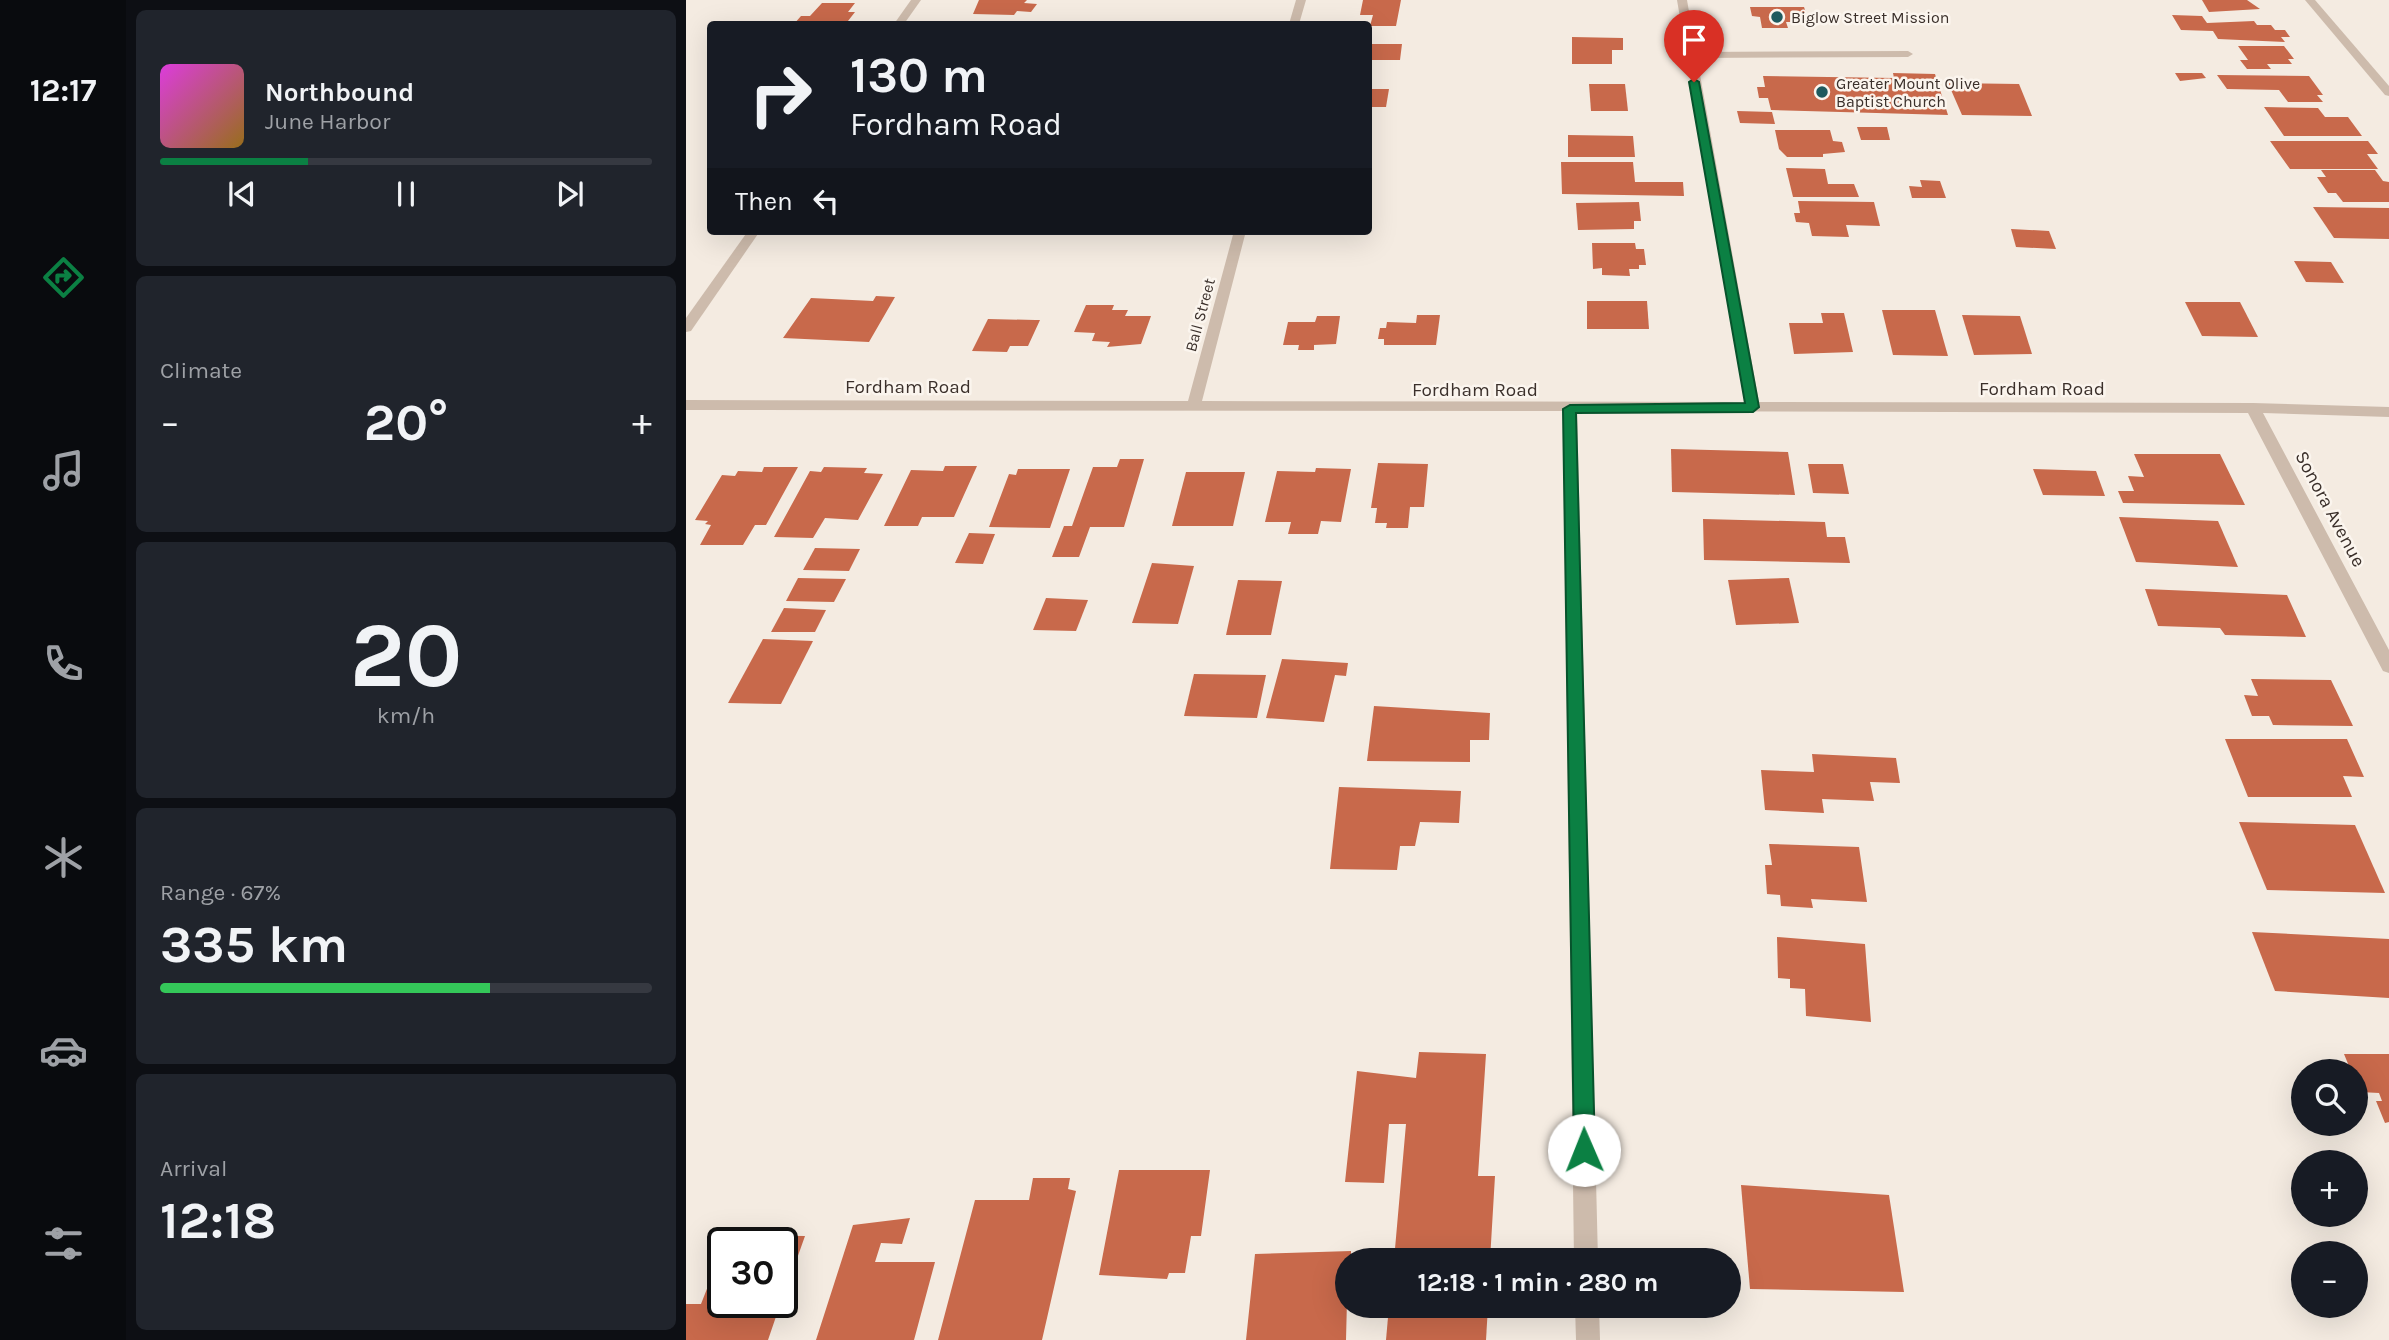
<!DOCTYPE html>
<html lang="en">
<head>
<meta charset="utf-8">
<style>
  body { margin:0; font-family:Karla,sans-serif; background:#20242c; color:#f1f3f6; height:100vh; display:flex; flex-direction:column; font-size:26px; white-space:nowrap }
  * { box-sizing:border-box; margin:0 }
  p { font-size:23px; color:#9ea1a6 }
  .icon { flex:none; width:38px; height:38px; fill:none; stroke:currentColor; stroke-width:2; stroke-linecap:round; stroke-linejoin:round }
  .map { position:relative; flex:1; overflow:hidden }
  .sheet { display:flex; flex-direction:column; gap:10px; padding:10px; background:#0d0f14; width:560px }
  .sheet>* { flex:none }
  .hud { position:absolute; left:21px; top:21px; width:665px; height:214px; border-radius:7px; box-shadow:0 7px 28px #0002; background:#171b24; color:#f1f3f6; overflow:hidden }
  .controls { position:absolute; left:1605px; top:1059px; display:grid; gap:14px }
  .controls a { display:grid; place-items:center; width:77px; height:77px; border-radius:50%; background:#171b24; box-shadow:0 7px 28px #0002; font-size:35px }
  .speed { position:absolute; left:21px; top:1227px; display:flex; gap:14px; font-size:35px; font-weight:700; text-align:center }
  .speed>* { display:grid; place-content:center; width:91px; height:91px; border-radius:50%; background:#171b24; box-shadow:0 7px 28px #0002; line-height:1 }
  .speed .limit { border:4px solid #111; border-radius:10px; background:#fff; color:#111 }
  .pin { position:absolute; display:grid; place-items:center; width:60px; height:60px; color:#fff; margin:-72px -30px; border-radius:50% 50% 50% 0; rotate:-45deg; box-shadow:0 0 7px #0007 }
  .pin .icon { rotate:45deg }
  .me { position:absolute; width:77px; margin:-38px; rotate:359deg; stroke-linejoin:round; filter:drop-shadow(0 0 5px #0008) }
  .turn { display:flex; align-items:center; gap:24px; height:147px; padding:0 28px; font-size:32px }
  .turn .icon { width:91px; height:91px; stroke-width:2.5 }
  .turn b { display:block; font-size:49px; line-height:60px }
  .then { display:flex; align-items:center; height:66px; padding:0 28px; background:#0003; gap:14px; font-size:26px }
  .big { font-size:52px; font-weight:700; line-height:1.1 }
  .sheet .widget { flex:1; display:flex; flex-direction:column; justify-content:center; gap:10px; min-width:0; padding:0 24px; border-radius:10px; background:#20242c }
  .sheet .dial { align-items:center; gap:0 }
  .dial b { font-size:91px; line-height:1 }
  .song { display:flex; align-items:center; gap:21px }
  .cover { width:84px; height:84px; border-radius:10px; background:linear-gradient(135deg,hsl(300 70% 55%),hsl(40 70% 35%)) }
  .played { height:7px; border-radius:4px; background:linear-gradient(90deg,#0b8043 30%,#363941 30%) }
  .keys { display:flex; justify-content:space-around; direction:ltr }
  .heat { display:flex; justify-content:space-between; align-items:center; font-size:38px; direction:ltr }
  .charge { height:10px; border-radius:5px; background:linear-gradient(90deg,#34c759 67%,#363941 0) }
  .trip { position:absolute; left:649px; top:1248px; width:406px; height:70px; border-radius:35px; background:#171b24; box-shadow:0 7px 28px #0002; font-weight:700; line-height:70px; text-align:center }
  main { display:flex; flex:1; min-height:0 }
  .menu { display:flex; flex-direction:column; width:126px; justify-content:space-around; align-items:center; background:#090b0e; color:#9ea1a6 }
  .menu .icon { width:49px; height:49px }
  .menu .current { color:#0b8043 }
  .menu b { font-size:32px; color:#f1f3f6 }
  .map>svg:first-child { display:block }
</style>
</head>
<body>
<main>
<nav class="menu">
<b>12:17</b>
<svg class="icon current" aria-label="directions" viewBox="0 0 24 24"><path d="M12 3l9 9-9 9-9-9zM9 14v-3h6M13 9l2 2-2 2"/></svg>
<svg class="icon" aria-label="music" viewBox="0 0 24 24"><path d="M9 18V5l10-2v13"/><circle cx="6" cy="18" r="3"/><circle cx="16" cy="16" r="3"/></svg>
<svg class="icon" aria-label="phone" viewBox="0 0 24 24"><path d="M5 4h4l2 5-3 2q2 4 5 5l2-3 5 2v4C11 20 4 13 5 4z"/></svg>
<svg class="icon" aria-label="climate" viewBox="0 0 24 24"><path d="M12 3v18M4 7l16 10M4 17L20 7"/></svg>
<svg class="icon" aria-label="car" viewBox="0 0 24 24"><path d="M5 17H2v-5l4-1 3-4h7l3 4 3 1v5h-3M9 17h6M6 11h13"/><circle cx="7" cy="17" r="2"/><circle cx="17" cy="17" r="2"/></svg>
<svg class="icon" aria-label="filters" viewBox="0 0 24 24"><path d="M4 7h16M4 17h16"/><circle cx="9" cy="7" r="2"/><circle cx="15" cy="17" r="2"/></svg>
</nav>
<section class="sheet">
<div class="widget">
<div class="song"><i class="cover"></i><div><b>Northbound</b><p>June Harbor</p></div></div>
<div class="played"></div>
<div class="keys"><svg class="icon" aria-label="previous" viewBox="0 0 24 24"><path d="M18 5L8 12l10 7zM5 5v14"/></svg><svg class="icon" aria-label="pause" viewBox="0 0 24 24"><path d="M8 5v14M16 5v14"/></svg><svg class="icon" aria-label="next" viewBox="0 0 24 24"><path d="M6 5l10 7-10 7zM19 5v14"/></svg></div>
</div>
<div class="widget"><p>Climate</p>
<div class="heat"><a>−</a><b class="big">20°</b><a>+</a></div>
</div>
<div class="widget dial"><b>20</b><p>km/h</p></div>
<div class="widget"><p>Range · 67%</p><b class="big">335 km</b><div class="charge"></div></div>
<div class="widget"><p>Arrival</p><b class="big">12:18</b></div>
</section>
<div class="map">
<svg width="1703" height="1340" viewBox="0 0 1703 1340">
  <rect width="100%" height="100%" fill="#f4ebe1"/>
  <g fill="#c8694b">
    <path d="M293 0H341L338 3 351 4 345 12 331 11 328 15 287 14Z"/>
    <path d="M677 0H715L710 26H684L687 15H674Z"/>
    <path d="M1516 0H1561L1574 9 1523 12Z"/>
    <path d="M136 3H169L162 12H169L162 21H155L152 24H108L115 16H124Z"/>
    <path d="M1064 7H1118L1120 13H1105L1108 22H1100L1102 28H1076L1074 17 1066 16Z"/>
    <path d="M1486 15 1516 16 1521 23 1568 21 1571 25H1585L1589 30H1599L1604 37H1595L1599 42 1532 39 1527 31 1495 30Z"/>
    <path d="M886 37 937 38V50H926V64H886Z"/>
    <path d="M682 44H716L714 60H682Z"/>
    <path d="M1552 46H1598L1608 59H1602L1606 64H1581L1585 69H1561L1554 60H1562Z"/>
    <path d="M1207 73 1249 74 1262 115 1085 110 1082 98H1073L1071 87H1079L1077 76 1208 78Z"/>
    <path d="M1489 73H1516L1520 78 1494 81Z"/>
    <path d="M1531 75 1623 76 1637 95H1631L1637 102H1602L1593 90 1541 89Z"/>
    <path d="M1262 83 1333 84 1346 116 1276 115Z"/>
    <path d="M903 84H939L942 111H905Z"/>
    <path d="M682 89H703L700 107H682Z"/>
    <path d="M1578 107 1632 108 1639 117H1662L1676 136H1598Z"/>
    <path d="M1051 111 1086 112 1089 124 1054 123Z"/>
    <path d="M1171 127H1201L1204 140H1175Z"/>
    <path d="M1089 130H1144L1147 141 1156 142 1159 152 1137 154V157H1101L1093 149Z"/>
    <path d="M882 135 947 136 949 157H882Z"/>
    <path d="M1584 141H1682L1692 154H1681L1692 169H1604Z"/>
    <path d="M875 162H947L949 182H997L998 196 876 194Z"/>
    <path d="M1100 168 1139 169 1142 184H1168L1173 197H1107Z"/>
    <path d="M1635 170H1689L1697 181 1703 182V202H1657L1650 193H1642L1631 177H1640Z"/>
    <path d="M1234 180 1254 181 1260 198H1226L1223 186 1236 187Z"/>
    <path d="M1112 201 1188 202 1194 226 1160 225 1163 237 1126 236 1123 223 1110 222 1108 213H1114Z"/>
    <path d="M953 202 955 221H948V229L892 230 890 203Z"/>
    <path d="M1627 207 1703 208V239L1648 238Z"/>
    <path d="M1325 229 1363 231 1370 249 1330 247Z"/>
    <path d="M906 243H949L950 249H958L960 265H953V269H943L944 276 916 275V268L907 269Z"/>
    <path d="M1608 261 1645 262 1658 283 1620 282Z"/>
    <path d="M190 296 209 297 183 342 97 338 125 298 187 301Z"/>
    <path d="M901 301H961L963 329H901Z"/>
    <path d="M1499 302H1554L1572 337 1516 336Z"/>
    <path d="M400 305H428L426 310H442L439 316H465L455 344 421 347 424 342 406 341 409 333 388 332Z"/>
    <path d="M1196 310H1249L1262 356 1207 355Z"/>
    <path d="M1135 313H1158L1167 352 1108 354 1103 323H1137Z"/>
    <path d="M731 315H754L750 345H698V339H692L694 328H700L701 322 730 323Z"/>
    <path d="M1276 315 1334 316 1346 354 1288 355Z"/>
    <path d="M631 316H654L650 344 628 345V350H612L613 345H597L602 322H629Z"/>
    <path d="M302 319 349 320H354L342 346H324L321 352 286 351Z"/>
    <path d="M985 449 1102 452 1109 495 986 492Z"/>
    <path d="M1448 454H1534L1559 505 1437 503 1432 491H1448L1442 476 1458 477Z"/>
    <path d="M434 459H458L438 527H404L393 557H366L378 526H386L407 467H431Z"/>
    <path d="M692 463 742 464 738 507H724L722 528H700L701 523H689L691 508H685Z"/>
    <path d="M1122 464H1157L1163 494 1127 493Z"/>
    <path d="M259 466H291L268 517H236L232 526H198L225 470 257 471Z"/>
    <path d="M78 467H112L80 525H69L57 545H14L25 525 19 524 22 521 9 520 36 475 49 476 52 471 76 472Z"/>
    <path d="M138 467 181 468 178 473 197 474 172 520 139 518 127 538 88 537 124 471 135 472Z"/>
    <path d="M630 468 665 469 655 522 635 521 632 534H602L605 522H579L591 471 629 472Z"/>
    <path d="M332 469H384L364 528 303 527 323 474 330 475Z"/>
    <path d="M1347 469 1410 471 1419 496 1357 495Z"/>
    <path d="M500 472H559L547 526H486Z"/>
    <path d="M1433 517 1532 521 1552 567 1450 562Z"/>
    <path d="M1017 519 1139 522 1141 537H1159L1164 563 1018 560Z"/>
    <path d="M283 533 309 534 297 564 269 563Z"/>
    <path d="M129 548 174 549 163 571 117 570Z"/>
    <path d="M466 563 508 566 492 624 446 623Z"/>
    <path d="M112 578 160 579 148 602 100 601Z"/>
    <path d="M1103 578 1113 623 1050 625 1042 580Z"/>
    <path d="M552 580 596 581 585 635H540Z"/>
    <path d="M1459 589 1601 595 1620 637 1539 635 1534 628 1472 626Z"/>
    <path d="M360 598 402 600 390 631 347 630Z"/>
    <path d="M98 608 140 610 129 632H85Z"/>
    <path d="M77 639 127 641 95 704 42 703Z"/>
    <path d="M596 659 662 663 660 676 649 675 638 722 580 718Z"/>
    <path d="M508 674 580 675 571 718 498 716Z"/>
    <path d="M1565 679 1645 680 1667 726 1587 725 1583 716H1566L1558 695 1572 696Z"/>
    <path d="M688 706 804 713 803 740H784V762L681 761Z"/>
    <path d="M1539 739H1661L1678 777 1657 776 1666 797H1562Z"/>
    <path d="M1126 754 1210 758 1214 783 1184 782 1188 801 1136 799 1138 813 1079 810 1075 770 1128 772Z"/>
    <path d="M653 787 775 791 773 823 734 822 729 846H714L711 870 644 869Z"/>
    <path d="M1553 822 1669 825 1699 893 1581 890Z"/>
    <path d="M1083 844 1173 847 1181 902 1125 899 1127 908 1095 906 1094 895 1081 894 1079 865H1086Z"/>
    <path d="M1566 932 1703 939V998L1589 991Z"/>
    <path d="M1091 937 1179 944 1185 1022 1120 1016 1119 989 1104 988V979L1092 978Z"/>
    <path d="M733 1052 800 1054 792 1176H809L804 1260H708L720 1124H703L698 1183 659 1182 671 1071 730 1078Z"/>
    <path d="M1658 1054H1703V1122L1699 1123 1690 1101H1696L1693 1093 1674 1092 1670 1071H1665Z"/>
    <path d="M433 1170H524L515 1236H505L499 1273H483L481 1279 413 1275Z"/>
    <path d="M347 1178H384L382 1189 390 1191 356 1340H252L289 1200H343Z"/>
    <path d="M1055 1185 1203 1195 1218 1292 1064 1289Z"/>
    <path d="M224 1218 216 1244 195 1243 189 1262H249L228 1340H130L167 1225Z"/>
    <path d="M42 1235 119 1236 97 1298 96 1242H39Z"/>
    <path d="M37 1248V1302H95L82 1340H0V1304H15Z"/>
    <path d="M665 1251V1260H662L660 1340H560L569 1254Z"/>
    <path d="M703 1306H802L800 1340H700Z"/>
  </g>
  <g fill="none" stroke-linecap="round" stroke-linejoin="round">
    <g fill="#cdbbac" fill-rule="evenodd">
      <path d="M225 0H235L218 24H208Z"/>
      <path d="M610 0H620L613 24H603Z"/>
      <path d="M991 0H1001L1010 52 1222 51 1227 54 1222 57 1011 58 1073 402 1567 403 1703 407V417L1577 413 1703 650V673L1697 671 1562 413 891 411 912 1260H888L877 411 0 410V400L502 401 548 231H560L516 401 1059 402 1001 58 998 55 1000 53Z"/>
      <path d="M1619 0H1629L1703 86V96L1699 95Z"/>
      <path d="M62 231H74L5 331 0 332V318Z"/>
      <path d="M889 1306H913L914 1340H890Z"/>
    </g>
  </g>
  <path fill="#0b8043" stroke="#07532c" stroke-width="2" d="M1008 79 1013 82 1073 407 1067 412 890 413 909 1150 906 1158 898 1161 891 1158 888 1150 877 409 884 405 1059 403 1003 82Z"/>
  <g fill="#1f5a5e" stroke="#fbf5ee" stroke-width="2.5">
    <circle cx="1091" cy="17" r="7"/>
    <circle cx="1136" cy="92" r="7"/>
  </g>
  <g text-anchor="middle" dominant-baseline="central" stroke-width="5" stroke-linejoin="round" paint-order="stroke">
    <g font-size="16" fill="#3b302b" stroke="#fbf5ee" text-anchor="start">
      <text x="1105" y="17">Biglow Street Mission</text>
      <text x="1150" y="83">Greater Mount Olive<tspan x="1150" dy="18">Baptist Church</tspan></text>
    </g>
    <g font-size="16" fill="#3b302b" stroke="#fbf5ee">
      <text transform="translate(514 315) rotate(-75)">Ball Street</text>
    </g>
    <g font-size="19" fill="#3b302b" stroke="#fbf5ee">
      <text x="222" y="387">Fordham Road</text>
      <text x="1356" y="389">Fordham Road</text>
      <text x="789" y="390">Fordham Road</text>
      <text transform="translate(1644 509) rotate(62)">Sonora Avenue</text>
    </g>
  </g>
</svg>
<div class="controls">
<a><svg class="icon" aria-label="search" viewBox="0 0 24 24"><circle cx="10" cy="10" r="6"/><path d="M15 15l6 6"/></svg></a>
<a>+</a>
<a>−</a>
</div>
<div class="speed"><div class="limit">30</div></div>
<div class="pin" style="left:1008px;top:82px;background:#d93025"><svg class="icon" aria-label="arrive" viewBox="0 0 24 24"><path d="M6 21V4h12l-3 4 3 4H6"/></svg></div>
<svg class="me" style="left:898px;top:1150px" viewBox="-20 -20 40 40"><circle r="19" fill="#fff"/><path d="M0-13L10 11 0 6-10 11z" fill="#0b8043"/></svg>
<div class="trip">12:18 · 1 min · 280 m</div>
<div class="hud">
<div class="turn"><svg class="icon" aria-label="right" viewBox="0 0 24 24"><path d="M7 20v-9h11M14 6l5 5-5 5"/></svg><div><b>130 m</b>Fordham Road</div></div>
<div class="then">Then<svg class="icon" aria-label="left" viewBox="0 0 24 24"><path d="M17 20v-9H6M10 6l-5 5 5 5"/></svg></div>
</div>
</div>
</main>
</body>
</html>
